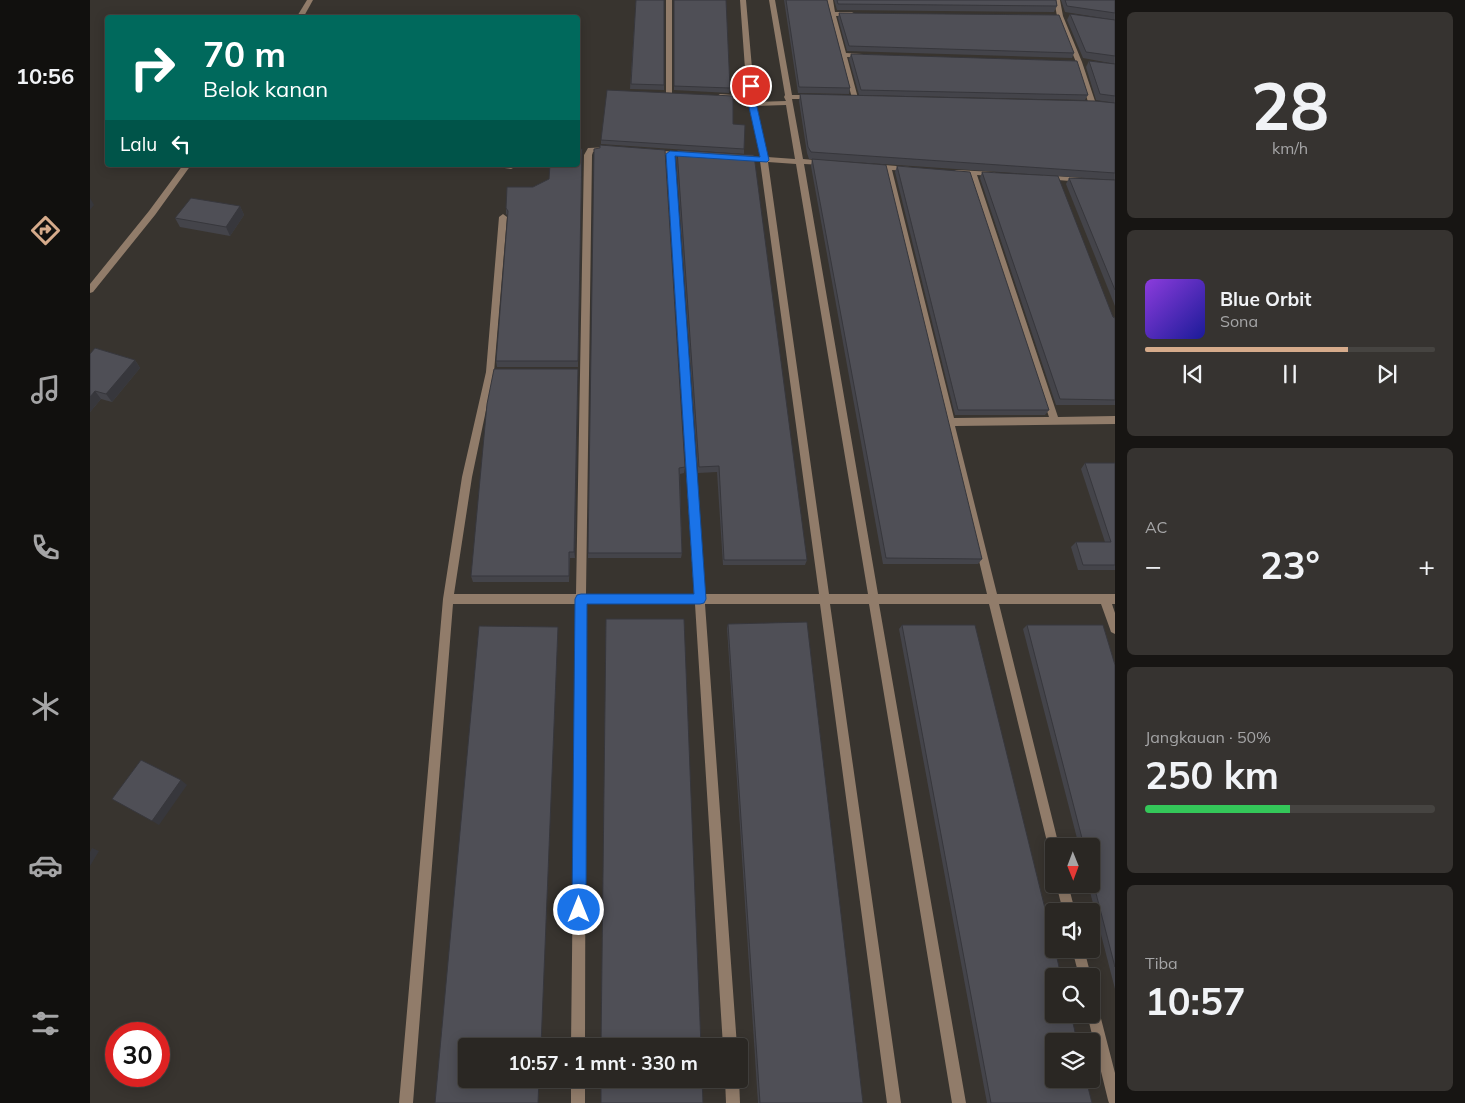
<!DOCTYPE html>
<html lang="id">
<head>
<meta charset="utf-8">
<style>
  body { margin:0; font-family:Mulish,sans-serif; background:#363330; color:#f1f3f6; height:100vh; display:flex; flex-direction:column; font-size:19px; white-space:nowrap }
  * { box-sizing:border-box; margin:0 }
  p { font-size:16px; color:#a5a5a6 }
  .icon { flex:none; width:28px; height:28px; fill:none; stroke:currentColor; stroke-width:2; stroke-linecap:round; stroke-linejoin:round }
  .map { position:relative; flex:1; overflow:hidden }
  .sheet { display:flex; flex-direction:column; gap:12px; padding:12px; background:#171513; width:350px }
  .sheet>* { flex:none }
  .banner { position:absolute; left:15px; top:15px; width:475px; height:152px; border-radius:5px; box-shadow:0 2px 12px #0003,0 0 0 1px #464441; background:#00695c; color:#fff; overflow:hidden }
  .needle { width:32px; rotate:179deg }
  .fabs { position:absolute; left:955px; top:838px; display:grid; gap:10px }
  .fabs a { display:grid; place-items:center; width:55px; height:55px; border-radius:5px; background:#2a2723; box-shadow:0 2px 12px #0003,0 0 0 1px #464441; font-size:25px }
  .speed { position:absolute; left:15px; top:1022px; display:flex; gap:10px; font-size:25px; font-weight:700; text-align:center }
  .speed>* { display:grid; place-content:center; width:65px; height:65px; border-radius:50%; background:#2a2723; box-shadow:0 2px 12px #0003,0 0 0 1px #464441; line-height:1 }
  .speed .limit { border:8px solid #d22; background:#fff; color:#111 }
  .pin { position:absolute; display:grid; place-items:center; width:42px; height:42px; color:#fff; margin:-21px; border:2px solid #fff; border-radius:50%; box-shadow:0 1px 5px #0007 }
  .me { position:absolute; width:55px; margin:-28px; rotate:0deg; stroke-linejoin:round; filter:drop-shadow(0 0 4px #0008) }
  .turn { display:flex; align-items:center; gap:18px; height:105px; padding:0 15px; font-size:22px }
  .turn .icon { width:65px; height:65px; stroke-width:2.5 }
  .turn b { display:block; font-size:35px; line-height:42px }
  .then { display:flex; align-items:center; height:48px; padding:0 15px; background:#0003; gap:10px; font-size:19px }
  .big { font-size:38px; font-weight:700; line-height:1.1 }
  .sheet .card { flex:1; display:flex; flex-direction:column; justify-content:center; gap:8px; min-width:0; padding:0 18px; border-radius:8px; background:#363330 }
  .sheet .dial { align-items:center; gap:0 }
  .dial b { font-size:65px; line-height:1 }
  .song { display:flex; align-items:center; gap:15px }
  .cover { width:60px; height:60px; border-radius:8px; background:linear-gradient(135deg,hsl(270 70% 55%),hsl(240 70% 35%)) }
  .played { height:5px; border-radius:2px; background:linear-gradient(90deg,#d6ab8b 70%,#464441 70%) }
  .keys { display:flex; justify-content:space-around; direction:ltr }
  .heat { display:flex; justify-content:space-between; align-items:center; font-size:28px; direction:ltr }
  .charge { height:8px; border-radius:4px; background:linear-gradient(90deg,#34c759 50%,#464441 0) }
  .trip { position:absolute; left:368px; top:1038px; width:290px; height:50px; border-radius:5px; background:#2a2723; box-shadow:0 2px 12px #0003,0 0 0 1px #464441; font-weight:700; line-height:50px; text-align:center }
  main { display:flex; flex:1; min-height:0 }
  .tab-bar { display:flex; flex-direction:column; width:90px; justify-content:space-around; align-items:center; background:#11100e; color:#a5a5a6 }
  .tab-bar .icon { width:35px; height:35px }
  .tab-bar .active { color:#d6ab8b }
  .tab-bar b { font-size:22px; color:#f1f3f6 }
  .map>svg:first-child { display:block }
</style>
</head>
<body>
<main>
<nav class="tab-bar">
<b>10:56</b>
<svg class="icon active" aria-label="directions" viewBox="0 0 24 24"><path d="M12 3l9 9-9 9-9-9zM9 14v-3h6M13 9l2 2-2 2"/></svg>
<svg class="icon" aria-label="music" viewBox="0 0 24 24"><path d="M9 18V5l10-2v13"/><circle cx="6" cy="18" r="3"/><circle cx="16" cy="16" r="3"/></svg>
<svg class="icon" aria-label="phone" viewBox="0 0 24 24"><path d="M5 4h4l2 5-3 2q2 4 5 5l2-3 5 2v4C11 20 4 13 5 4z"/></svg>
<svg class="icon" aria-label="climate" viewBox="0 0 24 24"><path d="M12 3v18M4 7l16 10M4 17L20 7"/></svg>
<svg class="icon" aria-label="car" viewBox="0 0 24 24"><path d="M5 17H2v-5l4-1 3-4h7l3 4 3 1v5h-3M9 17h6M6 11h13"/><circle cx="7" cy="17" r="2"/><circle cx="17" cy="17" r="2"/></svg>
<svg class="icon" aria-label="filters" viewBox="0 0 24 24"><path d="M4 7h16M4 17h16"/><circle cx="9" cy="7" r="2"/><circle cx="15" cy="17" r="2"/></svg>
</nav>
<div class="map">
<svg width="1025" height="1103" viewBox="0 0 1025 1103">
  <rect width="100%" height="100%" fill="#38342f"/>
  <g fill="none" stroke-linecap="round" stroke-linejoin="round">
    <g fill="#917c6a" fill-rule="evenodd">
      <path d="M217 0H223L213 18H206Z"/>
      <path d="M576 0H582V93L579 95 576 93Z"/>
      <path d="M650 0H656L665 102 696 101 694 97 695 95 679 0H685L702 95H723L726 97 723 99H702L713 159 735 161 739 163 735 165 714 164 788 594H897L795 169 781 168V164L820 167 824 169 820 171 802 170 864 418 959 417 879 175 863 174 862 172 866 170 904 172 908 174 904 176 887 175 968 417 1025 416V424L865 426 907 594H1025V604H1022L1025 613V634L1021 632 1020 629 1011 604H909L969 846H964V856L960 854 899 604H789L876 1103H862L779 604H740L811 1103H797L730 604H615L647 1046H633L605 604H496L495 1046H481L486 604H363L323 1103H309L353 599 372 477 396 372 409 217 413 214 417 217 404 372 382 477 364 594H486L494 155 498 148 523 147 527 149 523 151 503 152 502 155 496 594H604L576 155 559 154V150H562L600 153 604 155 600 157 584 156 615 594H729L670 161 652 160 648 158 652 156 670 157 658 100 630 98 627 96 630 94 657 96ZM696 105 705 159 677 157 666 106ZM678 162 706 164 778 594H739Z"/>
      <path d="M737 0H743L745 12H762L765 14 762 16H746L756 53 772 54 775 56 772 58 757 57 768 98 767 99 762 98 739 14Z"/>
      <path d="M964 0H970L973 16 992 62 1006 104 1004 105 990 106 986 104 990 102H998L986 62 967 16Z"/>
      <path d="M93 165H101L65 215 3 292 0 293V284L59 211Z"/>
      <path d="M406 165H422L425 167 421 169 407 167Z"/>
      <path d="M953 175 992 178 996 180 992 182 956 179H953Z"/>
      <path d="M966 884H978L985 911H973Z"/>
      <path d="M982 949H994L1001 976H989Z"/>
      <path d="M1001 997 1006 998 1007 1003 1025 1073V1103H1019L1018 1100 997 1014H1001Z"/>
      <rect x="481" y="1079" width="14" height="24"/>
      <path d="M635 1079H649L650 1103H636Z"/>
    </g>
  </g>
  <g fill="#44444a">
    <path d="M546 0 574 85V90L540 89Z"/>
    <path d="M584 0 640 88 639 93 584 90Z"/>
    <path d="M694 0H737L739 8 760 88 759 94 708 93Z"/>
    <path d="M744 0H966L967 6 964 12 747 10Z"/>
    <path d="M971 0H1025V20L975 12Z"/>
    <path d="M749 13 984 53 982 58 757 51 748 18Z"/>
    <path d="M980 14 1025 20V64L993 58 977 20Z"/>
    <path d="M761 54 998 95 995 100 769 95 759 59Z"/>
    <path d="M999 61 1025 64V103L1006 100 996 67Z"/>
    <path d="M710 94 1025 103V180L719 159 717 153 709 101Z"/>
    <path d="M643 124 654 149V154L511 144V140Z"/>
    <path d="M504 149 595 467 594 473 590 474 592 553 591 558H498Z"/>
    <path d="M587 150 717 560 715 565H633L627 472 608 473 586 157Z"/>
    <path d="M722 159 892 559 888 564H793L721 166Z"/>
    <path d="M488 165V367H407L406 361 418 216 416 214V208L443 187Z"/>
    <path d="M807 166 959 410 955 415H865L805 172Z"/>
    <path d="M892 172 1025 318V405H966L890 178Z"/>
    <path d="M979 178 1025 180V306L976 184Z"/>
    <path d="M150 206 154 215 140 236 90 227 85 218Z"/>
    <path d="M5 348 45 360 50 368 22 402 11 399 0 412Z"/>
    <path d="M488 369 485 558H480L479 582H383L381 576Z"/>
    <path d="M995 463H1025V570H988L981 547 986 542H1015L991 469Z"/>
    <path d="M638 624 773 1103H668L637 628Z"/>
    <path d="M812 625 1002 1103H897L809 629Z"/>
    <path d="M937 625 1025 665V989L998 884H1001V846H989L933 629Z"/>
  </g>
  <g fill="#37373c">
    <path d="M0 198 4 205 0 210Z"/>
    <path d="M150 206 154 215 140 236 136 227Z"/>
    <path d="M45 360 50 368 22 402 16 394Z"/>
    <path d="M488 369V377L485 558 484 552Z"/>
    <path d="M5 391 11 399 0 412V397Z"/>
    <path d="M91 780 97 785 69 825 62 821Z"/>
    <path d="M2 848 9 851 0 866V852Z"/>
  </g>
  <g fill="#4f4f56" stroke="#37373c">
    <path d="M546 0H574V85L541 84Z"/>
    <path d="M584 0H636L640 88 584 86Z"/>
    <path d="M696 0H737L739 8 760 88 709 87Z"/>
    <path d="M747 0H966L967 6 748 4Z"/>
    <path d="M975 0H1025V13L977 6Z"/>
    <path d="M749 13 969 15 984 53 759 46Z"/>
    <path d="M980 14 1025 20V56L996 52Z"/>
    <path d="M761 54 987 61 998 95 771 90Z"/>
    <path d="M999 61 1025 64V96L1010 94Z"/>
    <path d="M517 90 643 96V124L655 125 654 149 511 140Z"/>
    <path d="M710 94 1005 101 1025 103V173L721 152 718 147Z"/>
    <path d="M510 145 575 150 595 467 589 468 592 553H498L504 149 510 148Z"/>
    <path d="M488 149H492L488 361H406L418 211 416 208 417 187H443L459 179 460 165H488Z"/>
    <path d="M587 150 664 155 717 560H634L629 466 609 467Z"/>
    <path d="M722 159 796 165 892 559 796 558Z"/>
    <path d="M807 166 880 172 959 410H868Z"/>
    <path d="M892 172 968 176 1023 317 1025 318V400L970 399Z"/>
    <path d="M979 178 1025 180V290Z"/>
    <path d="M101 198 150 206 136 227 85 218Z"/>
    <path d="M5 348 45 360 16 394 5 391 0 397V354Z"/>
    <path d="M404 369H488L484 552H479V576H381L397 404Z"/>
    <path d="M995 463H1025V565H993L986 542H1021Z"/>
    <path d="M516 619H594L611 1046H511Z"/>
    <path d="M717 622 773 1103H670L638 624Z"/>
    <path d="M812 625H885L964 945V949H965L971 976H964V1014H981L987 1041H964V1079H996L1002 1103H901Z"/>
    <path d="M937 625H1013L1025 665V967L1001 874V846H994Z"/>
    <path d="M389 626 468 627 451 1046H376V1079H449L448 1103H345Z"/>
    <path d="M51 760 91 780 62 821 22 799Z"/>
    <path d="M511 1079H612L613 1103H511Z"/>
  </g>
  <path fill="#1a73e8" stroke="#114b97" d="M661 84 665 86V98L679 160 677 162 585 156 616 599 614 603 610 604H497L496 910 494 915 489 917 484 915 482 910 485 599 487 595 491 594H604L576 154 580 151 670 157 657 98V86Z"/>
</svg>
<div class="fabs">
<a><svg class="needle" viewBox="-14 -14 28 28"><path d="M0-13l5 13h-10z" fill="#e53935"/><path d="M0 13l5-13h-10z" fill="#a5a5a6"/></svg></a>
<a><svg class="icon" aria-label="sound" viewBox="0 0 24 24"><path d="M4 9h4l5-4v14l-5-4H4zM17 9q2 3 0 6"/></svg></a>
<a><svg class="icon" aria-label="search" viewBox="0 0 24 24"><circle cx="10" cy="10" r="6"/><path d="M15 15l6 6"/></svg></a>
<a><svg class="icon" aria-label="layers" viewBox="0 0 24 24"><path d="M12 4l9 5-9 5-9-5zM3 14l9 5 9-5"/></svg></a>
</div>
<div class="speed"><div class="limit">30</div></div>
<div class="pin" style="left:661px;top:86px;background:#d93025"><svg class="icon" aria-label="arrive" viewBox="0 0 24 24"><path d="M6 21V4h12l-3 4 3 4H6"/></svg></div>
<svg class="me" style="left:489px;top:910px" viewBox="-20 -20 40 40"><circle r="17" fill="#1a73e8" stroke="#fff" stroke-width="3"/><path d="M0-11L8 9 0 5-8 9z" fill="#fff"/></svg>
<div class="trip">10:57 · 1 mnt · 330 m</div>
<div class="banner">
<div class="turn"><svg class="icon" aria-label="right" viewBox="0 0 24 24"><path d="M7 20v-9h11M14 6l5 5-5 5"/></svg><div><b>70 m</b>Belok kanan</div></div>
<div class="then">Lalu<svg class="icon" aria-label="left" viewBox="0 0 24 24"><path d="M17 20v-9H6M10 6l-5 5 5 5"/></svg></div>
</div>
</div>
<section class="sheet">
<div class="card dial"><b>28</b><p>km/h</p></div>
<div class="card">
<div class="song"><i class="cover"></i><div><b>Blue Orbit</b><p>Sona</p></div></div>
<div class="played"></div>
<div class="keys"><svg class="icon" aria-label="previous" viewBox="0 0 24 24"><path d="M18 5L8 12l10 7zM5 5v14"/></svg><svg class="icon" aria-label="pause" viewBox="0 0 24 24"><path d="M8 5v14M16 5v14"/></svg><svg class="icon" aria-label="next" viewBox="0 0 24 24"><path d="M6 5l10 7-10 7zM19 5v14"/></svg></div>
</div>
<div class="card"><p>AC</p>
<div class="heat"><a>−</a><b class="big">23°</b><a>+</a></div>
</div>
<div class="card"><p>Jangkauan · 50%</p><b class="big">250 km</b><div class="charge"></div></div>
<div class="card"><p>Tiba</p><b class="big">10:57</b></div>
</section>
</main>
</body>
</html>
